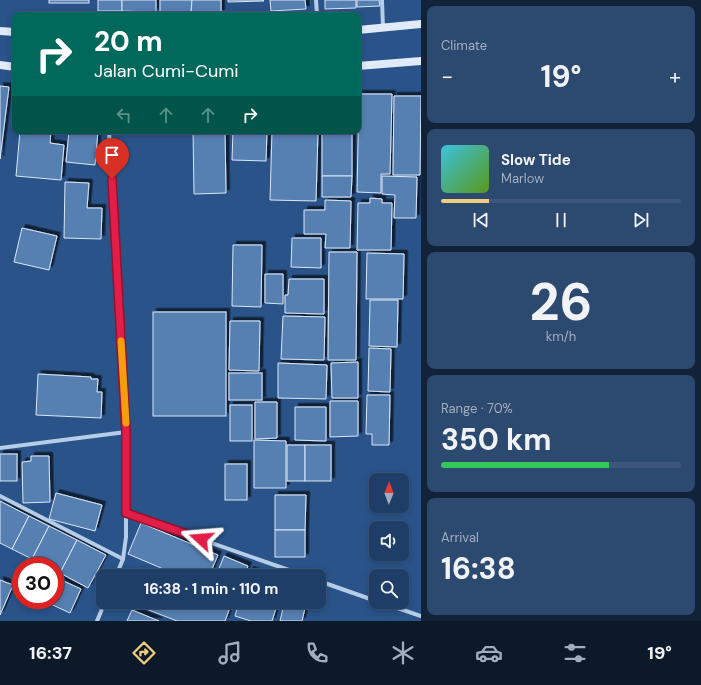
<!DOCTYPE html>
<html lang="en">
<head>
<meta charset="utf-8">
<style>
  body { margin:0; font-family:"DM Sans",sans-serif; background:#2c4970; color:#f1f3f6; height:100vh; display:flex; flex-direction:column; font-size:15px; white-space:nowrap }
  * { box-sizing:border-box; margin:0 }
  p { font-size:13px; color:#a1aec0 }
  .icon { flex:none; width:22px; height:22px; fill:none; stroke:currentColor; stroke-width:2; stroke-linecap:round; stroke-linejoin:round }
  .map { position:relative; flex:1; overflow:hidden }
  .drawer { display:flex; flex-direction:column; gap:6px; padding:6px; background:#112239; width:280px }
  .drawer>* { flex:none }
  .top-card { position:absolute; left:12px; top:12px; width:349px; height:122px; border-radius:8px; box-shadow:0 2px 6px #0003,0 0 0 1px #3c577b; background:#00695c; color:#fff; overflow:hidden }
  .needle { width:26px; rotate:1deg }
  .controls { position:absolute; left:369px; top:473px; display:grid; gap:8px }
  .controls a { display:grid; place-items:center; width:40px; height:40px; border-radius:8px; background:#1f3e67; box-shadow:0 2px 6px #0003,0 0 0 1px #3c577b; font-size:20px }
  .speed { position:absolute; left:12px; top:557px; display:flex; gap:8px; font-size:20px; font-weight:700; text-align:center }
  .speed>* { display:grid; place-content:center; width:52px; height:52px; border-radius:50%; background:#1f3e67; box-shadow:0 2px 6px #0003,0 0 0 1px #3c577b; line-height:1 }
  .speed .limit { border:6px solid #d22; background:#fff; color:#111 }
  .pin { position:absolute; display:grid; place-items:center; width:34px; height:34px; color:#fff; margin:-41px -17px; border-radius:50% 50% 50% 0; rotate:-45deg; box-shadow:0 0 4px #0007 }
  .pin .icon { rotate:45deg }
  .me { position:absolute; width:44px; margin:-22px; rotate:289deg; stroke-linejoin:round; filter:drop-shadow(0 0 3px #0008) }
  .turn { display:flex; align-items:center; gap:14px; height:84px; padding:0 16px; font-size:18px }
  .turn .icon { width:52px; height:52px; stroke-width:2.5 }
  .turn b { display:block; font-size:28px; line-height:34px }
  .lanes { display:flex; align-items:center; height:38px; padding:0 16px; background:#0003; justify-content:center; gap:20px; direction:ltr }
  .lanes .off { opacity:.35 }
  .big { font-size:30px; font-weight:700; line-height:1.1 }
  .drawer .card { flex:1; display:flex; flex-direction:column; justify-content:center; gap:6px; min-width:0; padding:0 14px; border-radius:8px; background:#2c4970 }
  .drawer .dial { align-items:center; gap:0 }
  .dial b { font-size:52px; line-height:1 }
  .song { display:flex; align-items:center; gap:12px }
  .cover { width:48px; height:48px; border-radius:6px; background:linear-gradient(135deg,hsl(190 70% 55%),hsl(90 70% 35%)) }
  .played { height:4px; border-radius:2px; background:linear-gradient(90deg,#f0ce7d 20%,#3c577b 20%) }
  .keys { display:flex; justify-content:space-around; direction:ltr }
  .heat { display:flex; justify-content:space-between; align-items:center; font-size:22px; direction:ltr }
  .charge { height:6px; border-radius:3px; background:linear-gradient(90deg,#34c759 70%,#3c577b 0) }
  .trip { position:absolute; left:96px; top:569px; width:230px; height:40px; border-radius:8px; background:#1f3e67; box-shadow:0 2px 6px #0003,0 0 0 1px #3c577b; font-weight:700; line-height:40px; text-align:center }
  .tabs { display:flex; height:64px; justify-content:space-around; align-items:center; background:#0c1929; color:#a1aec0 }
  .tabs .icon { width:28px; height:28px }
  .tabs .on { color:#f0ce7d }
  .tabs b { font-size:18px; color:#f1f3f6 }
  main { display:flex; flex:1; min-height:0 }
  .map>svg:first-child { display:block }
</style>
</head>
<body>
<main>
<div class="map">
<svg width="421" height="621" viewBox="0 0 421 621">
  <defs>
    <filter id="shadow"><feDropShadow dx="3.5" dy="-3.5" stdDeviation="0" flood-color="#0009"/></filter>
  </defs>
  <rect width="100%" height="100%" fill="#295389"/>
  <g fill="#567fb2" stroke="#dae7f7" filter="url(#shadow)">
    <rect x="49" y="0" width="40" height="3"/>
    <rect x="98" y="0" width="24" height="11"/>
    <path d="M122 0H156V12L122 11Z"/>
    <path d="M160 0H192L191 13 160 12Z"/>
    <path d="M192 0H221V13H191Z"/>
    <path d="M228 0H263L264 1 228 2Z"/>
    <path d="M270 0H305L306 9 271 11Z"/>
    <path d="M325 0H356V8L325 9Z"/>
    <path d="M357 0H379L380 6 357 7Z"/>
    <path d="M0 86 9 87 0 159Z"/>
    <path d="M359 94H392L390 174H381V193L357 192Z"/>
    <path d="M394 96H421L420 175H393Z"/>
    <path d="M20 131H51L50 143 64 145 61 180 16 176Z"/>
    <path d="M69 131H98L95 165 66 162Z"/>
    <path d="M193 131H225L226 193 194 194Z"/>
    <path d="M233 131H267L266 161 232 160Z"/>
    <path d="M272 131H318L316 201 270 200Z"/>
    <rect x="322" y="131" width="30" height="45"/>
    <path d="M322 176H352L351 197H322Z"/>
    <path d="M382 176 417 177 416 218H394L395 195 382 194Z"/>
    <path d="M65 182 89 183 87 208H102L101 239 64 238Z"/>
    <path d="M370 198 382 199V203H392L391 250H357L358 203H370Z"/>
    <path d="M325 200 351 201 350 248H325L326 234H304V210H325Z"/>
    <path d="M22 228 57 236 49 270 14 262Z"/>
    <path d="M292 238H321V268L291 267Z"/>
    <path d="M233 245H262L261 307 232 306Z"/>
    <path d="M329 252H357L356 360H328Z"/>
    <path d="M367 253 404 254 403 299H366Z"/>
    <path d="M265 274H283V304L265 303Z"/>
    <path d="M289 279H324V314L285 313V295H288Z"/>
    <path d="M370 300H398L397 347 369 346Z"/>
    <rect x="153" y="312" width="73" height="104"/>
    <path d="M283 316 325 317 324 360 281 359Z"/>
    <path d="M230 321H260L259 371 229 370Z"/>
    <path d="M369 348 391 349 390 392 368 391Z"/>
    <path d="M358 362V398H332L331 363Z"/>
    <path d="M278 363 327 365 326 399 278 398Z"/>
    <rect x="229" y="373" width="33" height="27"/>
    <path d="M38 374 91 377V379H98L97 392H102L101 418 36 415Z"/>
    <path d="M367 395H390L389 445H372V434H366Z"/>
    <path d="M330 401H358V436L330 437Z"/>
    <path d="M255 402H277V438L255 439Z"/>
    <rect x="230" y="405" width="22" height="36"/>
    <path d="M295 407H326V441L295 440Z"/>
    <path d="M254 440 286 441V488H254Z"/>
    <rect x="287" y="445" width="18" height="36"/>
    <rect x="305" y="445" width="26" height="36"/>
    <rect x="0" y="454" width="17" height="27"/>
    <path d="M31 456H49L50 502 23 503 22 462 31 461Z"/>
    <rect x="225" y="464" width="22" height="36"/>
    <path d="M56 493 102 505 95 531 49 519Z"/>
    <path d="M275 495H306L305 530H275Z"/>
    <path d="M0 501 29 516 12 549 0 543Z"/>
    <path d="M29 516 49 526 32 559 12 549Z"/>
    <path d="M141 523 218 555 209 576H180L128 554Z"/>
    <path d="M49 526 77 540 60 573 55 571V566H45L32 559Z"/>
    <rect x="275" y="530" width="30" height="27"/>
    <path d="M77 540 106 555 88 588 60 573Z"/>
    <path d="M224 556 248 566 244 576H216Z"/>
    <path d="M250 570 268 576H248Z"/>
    <path d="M55 577 81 589 70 613 42 600H55Z"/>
    <path d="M0 580 13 585 0 615Z"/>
    <path d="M138 602H225L231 605 225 621H177L136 605Z"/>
    <path d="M239 602H278L272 621H251L235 616Z"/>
    <path d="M284 604 305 608 302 621H280Z"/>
    <path d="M132 610 159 621H127Z"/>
  </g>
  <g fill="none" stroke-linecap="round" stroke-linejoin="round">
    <g stroke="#b6cde9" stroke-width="4">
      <path d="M316 0 317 15"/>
      <path d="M382 0 383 28"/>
      <path d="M109 131 126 432V537L123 559 116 576"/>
      <path d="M0 448 126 432"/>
      <path d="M0 496 123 559"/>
      <path d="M126 513 306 576"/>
      <path d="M319 581 376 601"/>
      <path d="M380 602 421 616"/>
      <path d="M97 621 105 602"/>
    </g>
    <g stroke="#e0eaf8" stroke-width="8">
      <path d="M358 30 421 24"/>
      <path d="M0 31 15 32"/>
      <path d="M0 65 15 67"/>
      <path d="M358 66 421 61"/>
    </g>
  </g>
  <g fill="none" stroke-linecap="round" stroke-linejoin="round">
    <defs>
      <path id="route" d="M112 179 126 432V513L201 539"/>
    </defs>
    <use href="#route" stroke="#92132f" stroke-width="10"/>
    <use href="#route" stroke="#e11d48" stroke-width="7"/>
    <path stroke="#f59e0b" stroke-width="7" d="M121 341 126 423"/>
  </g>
</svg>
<div class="controls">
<a><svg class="needle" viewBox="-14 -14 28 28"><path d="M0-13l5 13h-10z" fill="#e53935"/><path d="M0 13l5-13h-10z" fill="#a1aec0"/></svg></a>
<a><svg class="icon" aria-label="sound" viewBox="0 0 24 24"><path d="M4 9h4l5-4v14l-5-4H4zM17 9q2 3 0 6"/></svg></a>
<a><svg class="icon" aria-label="search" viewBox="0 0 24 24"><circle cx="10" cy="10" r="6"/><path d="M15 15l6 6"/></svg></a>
</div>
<div class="speed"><div class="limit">30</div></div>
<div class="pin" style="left:112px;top:179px;background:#d93025"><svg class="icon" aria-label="arrive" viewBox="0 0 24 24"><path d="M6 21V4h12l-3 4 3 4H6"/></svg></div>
<svg class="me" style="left:201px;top:539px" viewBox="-20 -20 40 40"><path d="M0-17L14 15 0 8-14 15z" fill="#e11d48" stroke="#fff" stroke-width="4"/></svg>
<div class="trip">16:38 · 1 min · 110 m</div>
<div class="top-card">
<div class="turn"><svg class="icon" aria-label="right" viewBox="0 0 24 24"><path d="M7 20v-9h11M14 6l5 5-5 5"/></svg><div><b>20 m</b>Jalan Cumi-Cumi</div></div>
<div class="lanes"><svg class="icon off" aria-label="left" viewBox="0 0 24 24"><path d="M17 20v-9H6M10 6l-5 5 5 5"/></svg><svg class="icon off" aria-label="ahead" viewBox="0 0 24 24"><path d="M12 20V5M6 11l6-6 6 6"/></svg><svg class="icon off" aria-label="ahead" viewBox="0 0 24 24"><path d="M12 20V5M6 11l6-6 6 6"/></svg><svg class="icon" aria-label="right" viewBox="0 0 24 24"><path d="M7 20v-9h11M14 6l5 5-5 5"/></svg></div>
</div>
</div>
<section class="drawer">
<div class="card"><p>Climate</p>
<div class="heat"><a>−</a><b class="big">19°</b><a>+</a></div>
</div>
<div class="card">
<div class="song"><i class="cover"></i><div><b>Slow Tide</b><p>Marlow</p></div></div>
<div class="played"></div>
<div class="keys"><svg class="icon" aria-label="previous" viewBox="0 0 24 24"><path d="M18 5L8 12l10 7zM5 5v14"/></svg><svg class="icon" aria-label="pause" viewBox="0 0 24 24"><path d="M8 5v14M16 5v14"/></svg><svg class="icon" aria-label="next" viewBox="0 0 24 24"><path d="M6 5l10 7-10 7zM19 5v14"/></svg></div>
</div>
<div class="card dial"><b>26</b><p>km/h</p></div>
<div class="card"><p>Range · 70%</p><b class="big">350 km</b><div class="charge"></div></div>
<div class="card"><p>Arrival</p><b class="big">16:38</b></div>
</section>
</main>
<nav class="tabs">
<b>16:37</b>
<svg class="icon on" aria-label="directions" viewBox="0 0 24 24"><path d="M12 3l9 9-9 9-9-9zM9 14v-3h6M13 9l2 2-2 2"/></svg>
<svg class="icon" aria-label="music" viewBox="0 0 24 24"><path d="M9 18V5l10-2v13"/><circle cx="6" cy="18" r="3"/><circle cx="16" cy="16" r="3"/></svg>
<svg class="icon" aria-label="phone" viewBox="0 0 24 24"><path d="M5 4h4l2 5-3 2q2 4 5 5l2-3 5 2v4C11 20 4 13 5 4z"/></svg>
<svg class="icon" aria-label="climate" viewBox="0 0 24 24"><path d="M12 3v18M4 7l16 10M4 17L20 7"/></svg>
<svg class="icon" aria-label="car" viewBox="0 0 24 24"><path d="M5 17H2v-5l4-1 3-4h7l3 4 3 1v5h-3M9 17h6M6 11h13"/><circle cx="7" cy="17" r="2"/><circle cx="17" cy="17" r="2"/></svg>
<svg class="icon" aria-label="filters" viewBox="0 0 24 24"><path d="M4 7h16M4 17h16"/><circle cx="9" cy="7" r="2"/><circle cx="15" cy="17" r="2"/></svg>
<b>19°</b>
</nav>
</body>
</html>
